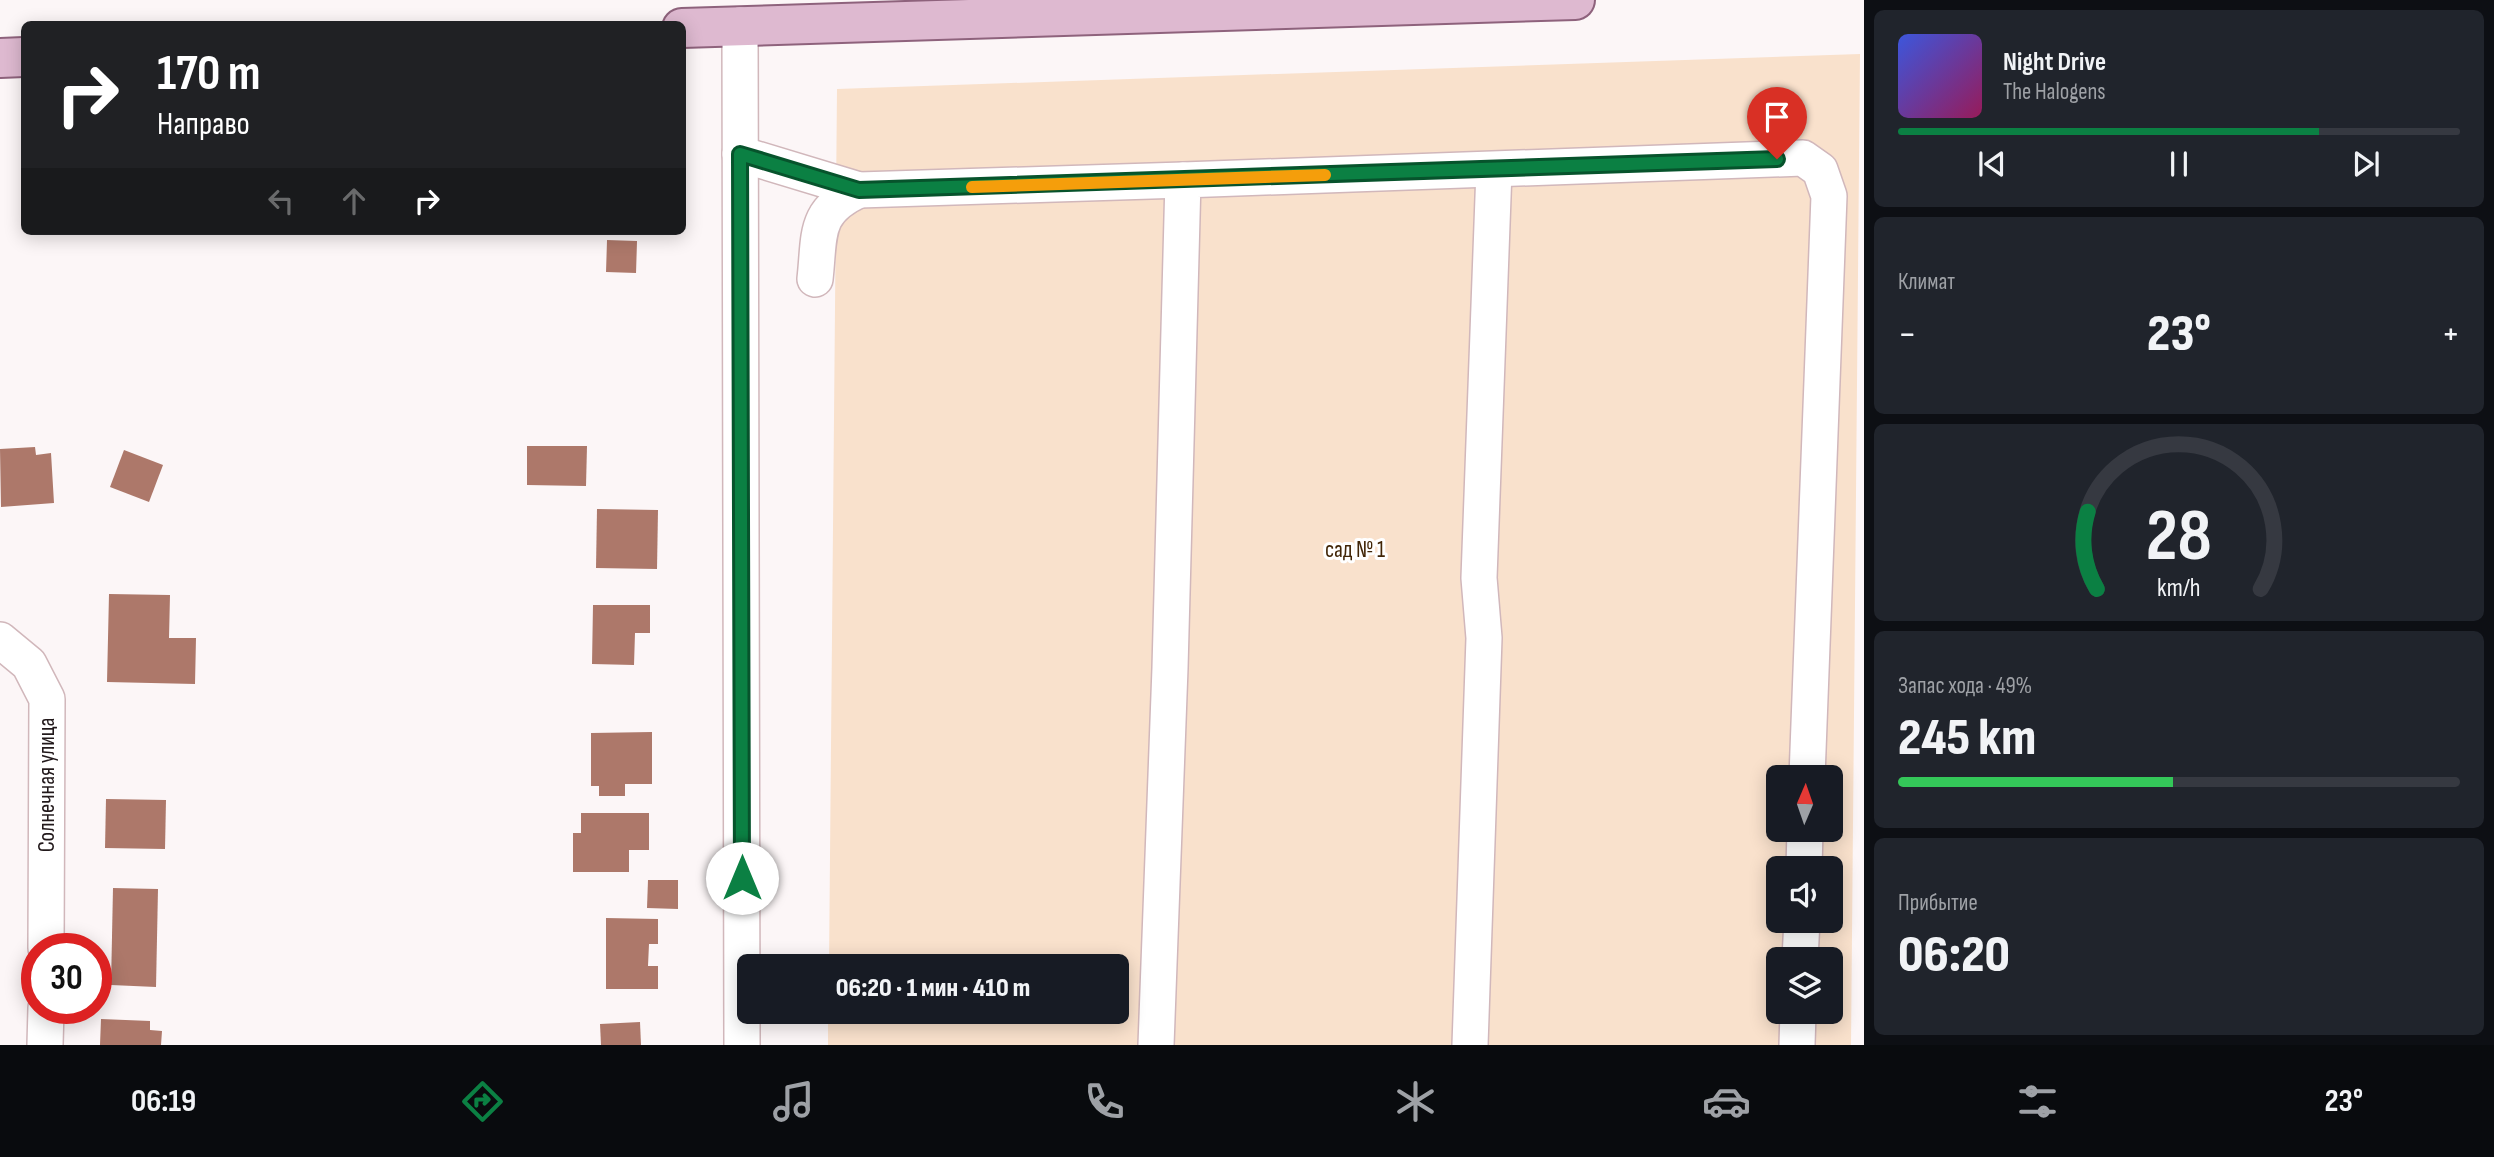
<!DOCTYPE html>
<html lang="ru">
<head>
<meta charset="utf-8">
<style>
  body { margin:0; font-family:"Sofia Sans Condensed",sans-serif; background:#20242c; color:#f1f3f6; height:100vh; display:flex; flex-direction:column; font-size:26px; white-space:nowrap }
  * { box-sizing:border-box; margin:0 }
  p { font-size:23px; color:#9ea1a6 }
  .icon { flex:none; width:38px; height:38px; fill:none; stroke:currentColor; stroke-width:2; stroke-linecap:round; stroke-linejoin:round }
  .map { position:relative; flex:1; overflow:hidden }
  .drawer { display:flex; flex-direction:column; gap:10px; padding:10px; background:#0d0f14; width:630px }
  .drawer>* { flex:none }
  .guide { position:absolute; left:21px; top:21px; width:665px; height:214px; border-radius:10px; box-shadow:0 4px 18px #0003; background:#202124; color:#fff; overflow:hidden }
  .needle { width:46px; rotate:2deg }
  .tools { position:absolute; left:1766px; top:765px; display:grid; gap:14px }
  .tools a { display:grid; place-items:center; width:77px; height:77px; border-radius:10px; background:#171b24; box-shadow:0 4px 18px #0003; font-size:35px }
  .speed { position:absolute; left:21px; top:933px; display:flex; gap:14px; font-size:35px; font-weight:700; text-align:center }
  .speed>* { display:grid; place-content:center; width:91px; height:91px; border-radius:50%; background:#171b24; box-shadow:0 4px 18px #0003; line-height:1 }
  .speed .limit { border:10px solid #d22; background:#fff; color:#111 }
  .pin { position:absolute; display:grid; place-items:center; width:60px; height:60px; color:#fff; margin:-72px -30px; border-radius:50% 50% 50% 0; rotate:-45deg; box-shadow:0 0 7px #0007 }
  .pin .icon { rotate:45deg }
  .me { position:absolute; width:77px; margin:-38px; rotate:0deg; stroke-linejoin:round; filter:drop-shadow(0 0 5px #0008) }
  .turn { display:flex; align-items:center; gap:24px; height:147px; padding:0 21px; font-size:32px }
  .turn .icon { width:91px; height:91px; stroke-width:2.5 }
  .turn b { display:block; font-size:49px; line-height:60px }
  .lanes { display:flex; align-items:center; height:66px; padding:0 21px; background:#0003; justify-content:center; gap:35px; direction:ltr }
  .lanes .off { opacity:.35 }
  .big { font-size:52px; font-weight:800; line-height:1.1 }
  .drawer .widget { flex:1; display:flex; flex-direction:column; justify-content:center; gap:10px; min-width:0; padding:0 24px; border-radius:10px; background:#20242c }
  .drawer .dial { align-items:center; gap:0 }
  .dial svg { height:182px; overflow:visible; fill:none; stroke:#363941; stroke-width:7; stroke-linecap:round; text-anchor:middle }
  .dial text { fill:#f1f3f6; stroke:none }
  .song { display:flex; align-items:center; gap:21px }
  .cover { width:84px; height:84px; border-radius:10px; background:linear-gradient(135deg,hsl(230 70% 55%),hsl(330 70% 35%)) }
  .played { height:7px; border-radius:4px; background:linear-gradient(90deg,#0b8043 75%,#363941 75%) }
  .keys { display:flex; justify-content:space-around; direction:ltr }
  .heat { display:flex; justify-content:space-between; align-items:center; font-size:38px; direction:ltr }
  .charge { height:10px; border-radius:5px; background:linear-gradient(90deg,#34c759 49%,#363941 0) }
  .trip { position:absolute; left:737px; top:954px; width:392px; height:70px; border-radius:10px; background:#171b24; box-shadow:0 4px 18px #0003; font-weight:800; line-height:70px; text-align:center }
  .tab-bar { display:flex; height:112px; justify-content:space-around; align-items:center; background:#090b0e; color:#9ea1a6 }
  .tab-bar .icon { width:49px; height:49px }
  .tab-bar .current { color:#0b8043 }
  .tab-bar b { font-size:32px; color:#f1f3f6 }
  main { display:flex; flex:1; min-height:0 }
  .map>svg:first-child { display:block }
</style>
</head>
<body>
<main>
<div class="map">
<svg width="1864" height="1045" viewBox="0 0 1864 1045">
  <rect width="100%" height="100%" fill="#fcf6f7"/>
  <path fill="#f9e1cc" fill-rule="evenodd" d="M1860 54 1851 1045H828V1012H1116V966H829L837 89ZM1778 777H1830V830H1778ZM1778 868H1830V920H1778ZM1778 959H1830V1012H1778Z"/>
  <g fill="#ad786a">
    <path d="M607 240 637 241 636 273 606 272Z"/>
    <path d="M527 446H587L586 486 527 485Z"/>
    <path d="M35 447 36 455 51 453 54 503 1 507 0 449Z"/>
    <path d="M124 450 163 465 149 502 110 487Z"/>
    <path d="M597 509 658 510 657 569 596 568Z"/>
    <path d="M109 594 170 595 169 638H196L195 684 107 682Z"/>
    <path d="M593 605H650V633H635L634 665 592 664Z"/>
    <path d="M652 732V784H625V796H599V786H591V733Z"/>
    <path d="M106 799 166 800 165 849 105 848Z"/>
    <path d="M581 813H649V850H629V872H573V833H581Z"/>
    <path d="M648 880H678V909L647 908Z"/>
    <path d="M113 888 158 889 156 987 111 985Z"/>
    <path d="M606 918 658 919V944H649L648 966H658V989H606Z"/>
    <path d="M101 1019 150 1021V1030L162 1031 161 1045H100Z"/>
    <path d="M640 1022 641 1045H601L600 1024Z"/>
  </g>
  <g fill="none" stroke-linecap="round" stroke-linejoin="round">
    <defs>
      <g id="minor">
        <path d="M740 25 742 1045"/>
        <path d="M740 154 859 190 1183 180"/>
        <path d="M815 279C820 235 813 211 859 190"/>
        <path d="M0 640 29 664 47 699 46 948"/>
        <path d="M1804 868 1805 830"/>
        <path d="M1800 959 1802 920"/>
        <path d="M45 1045 46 1008"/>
        <path d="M1156 1045 1170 668 1183 180 1803 158 1820 170 1829 196 1807 777"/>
        <path d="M1470 1045 1484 638 1479 578 1494 170"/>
        <path d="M1797 1045 1798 1012"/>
      </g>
      <g id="major">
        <path d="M682 28 1575 0"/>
        <path d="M0 58 24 57"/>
      </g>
    </defs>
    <use href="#minor" stroke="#d1b7bb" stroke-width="38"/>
    <use href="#major" stroke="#8e627c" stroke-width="42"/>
    <use href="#minor" stroke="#fff" stroke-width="35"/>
    <use href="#major" stroke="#deb9d0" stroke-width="38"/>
  </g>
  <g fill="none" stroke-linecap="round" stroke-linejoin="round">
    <defs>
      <path id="route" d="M742 878 740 154 859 190 1777 159"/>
    </defs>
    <use href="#route" stroke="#07532c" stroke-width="18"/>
    <use href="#route" stroke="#0b8043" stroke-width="12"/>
    <path stroke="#f59e0b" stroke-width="12" d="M972 187 1325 175"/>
  </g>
  <g text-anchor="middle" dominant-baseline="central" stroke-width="6" stroke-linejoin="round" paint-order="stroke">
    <g font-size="23" fill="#412506" stroke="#fff">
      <text x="1355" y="550">сад № 1</text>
    </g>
    <g font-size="23" fill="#22191b" stroke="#fff">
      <text transform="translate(47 785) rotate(-90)">Солнечная улица</text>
    </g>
  </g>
</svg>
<div class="tools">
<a><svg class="needle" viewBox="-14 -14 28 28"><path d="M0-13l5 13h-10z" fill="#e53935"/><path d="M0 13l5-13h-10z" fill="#9ea1a6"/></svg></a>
<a><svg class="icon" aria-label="sound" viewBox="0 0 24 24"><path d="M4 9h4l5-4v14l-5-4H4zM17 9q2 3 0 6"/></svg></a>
<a><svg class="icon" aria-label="layers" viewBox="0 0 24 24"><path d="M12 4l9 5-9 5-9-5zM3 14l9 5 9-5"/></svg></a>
</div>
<div class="speed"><div class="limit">30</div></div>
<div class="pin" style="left:1777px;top:159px;background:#d93025"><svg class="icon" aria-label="arrive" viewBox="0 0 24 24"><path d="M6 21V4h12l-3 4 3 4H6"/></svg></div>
<svg class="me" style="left:742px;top:878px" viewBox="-20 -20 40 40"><circle r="19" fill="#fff"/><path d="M0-13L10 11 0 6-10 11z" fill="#0b8043"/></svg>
<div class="trip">06:20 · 1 мин · 410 m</div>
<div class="guide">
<div class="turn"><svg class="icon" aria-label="right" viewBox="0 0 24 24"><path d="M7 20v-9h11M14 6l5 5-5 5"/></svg><div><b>170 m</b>Направо</div></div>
<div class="lanes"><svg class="icon off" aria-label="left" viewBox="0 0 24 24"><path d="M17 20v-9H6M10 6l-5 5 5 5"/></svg><svg class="icon off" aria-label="ahead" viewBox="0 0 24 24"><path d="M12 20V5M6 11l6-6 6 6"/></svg><svg class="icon" aria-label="right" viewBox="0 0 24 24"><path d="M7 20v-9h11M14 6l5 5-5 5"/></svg></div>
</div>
</div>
<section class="drawer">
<div class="widget">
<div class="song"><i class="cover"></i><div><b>Night Drive</b><p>The Halogens</p></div></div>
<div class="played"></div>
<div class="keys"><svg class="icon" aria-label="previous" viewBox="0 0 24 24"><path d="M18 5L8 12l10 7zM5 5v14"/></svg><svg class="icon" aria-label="pause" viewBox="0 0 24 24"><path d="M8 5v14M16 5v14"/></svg><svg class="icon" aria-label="next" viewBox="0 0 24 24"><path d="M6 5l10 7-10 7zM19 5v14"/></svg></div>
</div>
<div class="widget"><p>Климат</p>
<div class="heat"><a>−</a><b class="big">23°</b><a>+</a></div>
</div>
<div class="widget dial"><svg viewBox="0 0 100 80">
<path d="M14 69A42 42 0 1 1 86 69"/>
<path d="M14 69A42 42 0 0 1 10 35" stroke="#0b8043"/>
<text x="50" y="56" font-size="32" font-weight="700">28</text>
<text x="50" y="72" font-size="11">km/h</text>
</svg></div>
<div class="widget"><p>Запас хода · 49%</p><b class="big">245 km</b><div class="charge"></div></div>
<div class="widget"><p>Прибытие</p><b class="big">06:20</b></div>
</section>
</main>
<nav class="tab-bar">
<b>06:19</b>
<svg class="icon current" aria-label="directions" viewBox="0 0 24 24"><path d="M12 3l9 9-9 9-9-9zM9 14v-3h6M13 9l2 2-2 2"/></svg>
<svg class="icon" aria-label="music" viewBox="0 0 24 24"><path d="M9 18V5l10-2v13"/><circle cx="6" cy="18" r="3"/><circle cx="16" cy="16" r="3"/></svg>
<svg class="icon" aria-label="phone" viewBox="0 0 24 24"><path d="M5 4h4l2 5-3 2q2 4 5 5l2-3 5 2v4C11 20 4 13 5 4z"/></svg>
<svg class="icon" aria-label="climate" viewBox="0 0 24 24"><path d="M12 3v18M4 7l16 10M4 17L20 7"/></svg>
<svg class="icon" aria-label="car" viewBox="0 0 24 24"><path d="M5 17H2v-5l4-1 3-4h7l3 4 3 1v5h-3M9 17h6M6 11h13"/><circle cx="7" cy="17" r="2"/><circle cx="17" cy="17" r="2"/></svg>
<svg class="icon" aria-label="filters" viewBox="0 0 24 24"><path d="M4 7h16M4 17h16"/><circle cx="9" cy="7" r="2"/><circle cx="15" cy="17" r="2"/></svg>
<b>23°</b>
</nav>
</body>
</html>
